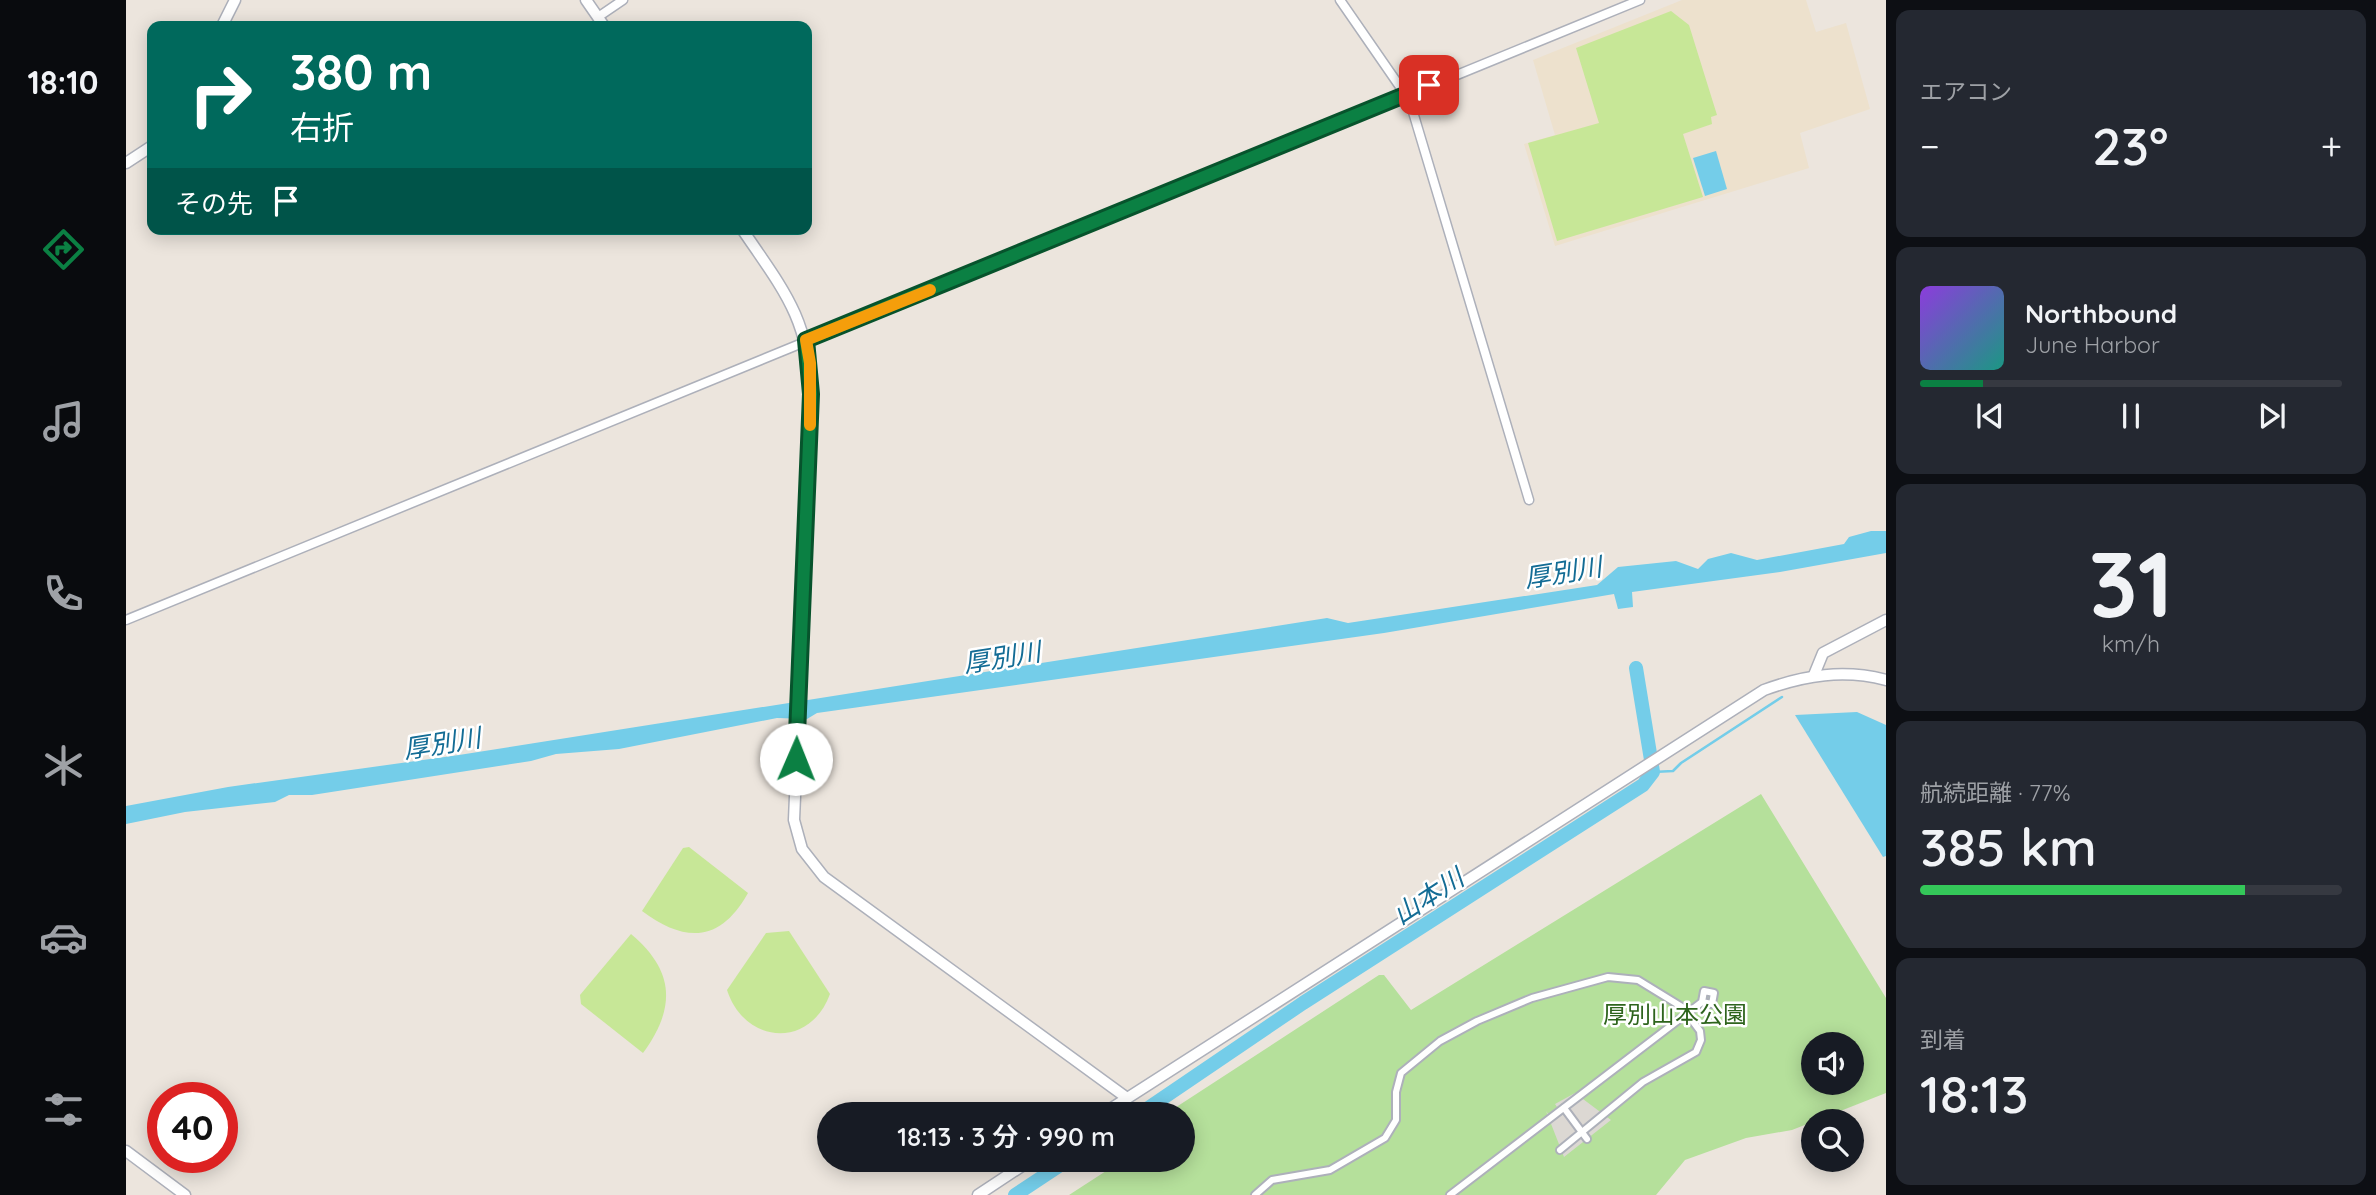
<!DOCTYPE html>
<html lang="ja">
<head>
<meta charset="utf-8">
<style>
  body { margin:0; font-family:Quicksand,"Noto Sans JP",sans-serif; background:#242831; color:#f1f3f6; height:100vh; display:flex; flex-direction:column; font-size:26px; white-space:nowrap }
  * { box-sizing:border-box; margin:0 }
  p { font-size:23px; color:#9ea1a6 }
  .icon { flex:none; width:38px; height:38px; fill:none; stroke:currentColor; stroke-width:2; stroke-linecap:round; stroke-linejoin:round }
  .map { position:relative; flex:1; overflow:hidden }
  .side { display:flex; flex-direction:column; gap:10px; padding:10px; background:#0d0f14; width:490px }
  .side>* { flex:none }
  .banner { position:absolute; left:21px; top:21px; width:665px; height:214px; border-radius:14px; box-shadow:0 4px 18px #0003; background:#00695c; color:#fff; overflow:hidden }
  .fabs { position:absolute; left:1675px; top:1032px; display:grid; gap:14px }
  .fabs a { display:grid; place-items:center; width:63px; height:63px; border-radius:50%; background:#171b24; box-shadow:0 4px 18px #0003; font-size:35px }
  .speed { position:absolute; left:21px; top:1082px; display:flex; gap:14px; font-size:35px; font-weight:700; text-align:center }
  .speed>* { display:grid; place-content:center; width:91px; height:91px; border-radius:50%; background:#171b24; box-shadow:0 4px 18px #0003; line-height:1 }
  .speed .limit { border:10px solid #d22; background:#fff; color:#111 }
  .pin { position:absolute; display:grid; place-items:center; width:60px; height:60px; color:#fff; margin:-30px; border-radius:14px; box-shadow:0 4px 10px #0006 }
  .me { position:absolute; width:77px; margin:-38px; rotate:1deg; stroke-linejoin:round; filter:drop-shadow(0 0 5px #0008) }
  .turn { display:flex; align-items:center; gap:24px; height:147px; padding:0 28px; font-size:32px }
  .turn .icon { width:91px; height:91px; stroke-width:2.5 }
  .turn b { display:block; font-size:49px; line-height:60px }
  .then { display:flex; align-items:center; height:66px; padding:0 28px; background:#0003; gap:14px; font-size:26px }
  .big { font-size:52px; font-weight:600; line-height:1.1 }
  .side .tile { flex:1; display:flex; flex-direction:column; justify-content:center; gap:10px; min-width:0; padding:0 24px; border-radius:14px; background:#242831 }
  .side .dial { align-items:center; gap:0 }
  .dial b { font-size:91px; line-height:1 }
  .song { display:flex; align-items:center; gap:21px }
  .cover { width:84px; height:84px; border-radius:10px; background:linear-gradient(135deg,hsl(270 70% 55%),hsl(170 70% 35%)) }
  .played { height:7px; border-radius:4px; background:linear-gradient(90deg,#0b8043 15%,#363941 15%) }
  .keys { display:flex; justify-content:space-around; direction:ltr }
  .heat { display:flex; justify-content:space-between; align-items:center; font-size:38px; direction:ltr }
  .charge { height:10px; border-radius:5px; background:linear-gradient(90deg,#34c759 77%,#363941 0) }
  .trip { position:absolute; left:691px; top:1102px; width:378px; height:70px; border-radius:35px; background:#171b24; box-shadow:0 4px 18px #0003; font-weight:600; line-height:70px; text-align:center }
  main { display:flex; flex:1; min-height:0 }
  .tab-bar { display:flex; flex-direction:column; width:126px; justify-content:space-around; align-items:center; background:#090b0e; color:#9ea1a6 }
  .tab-bar .icon { width:49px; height:49px }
  .tab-bar .selected { color:#0b8043 }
  .tab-bar b { font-size:32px; color:#f1f3f6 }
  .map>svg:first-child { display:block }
</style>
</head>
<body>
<main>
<nav class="tab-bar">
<b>18:10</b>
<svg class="icon selected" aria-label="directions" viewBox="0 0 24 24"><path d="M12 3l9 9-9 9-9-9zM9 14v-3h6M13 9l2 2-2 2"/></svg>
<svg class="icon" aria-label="music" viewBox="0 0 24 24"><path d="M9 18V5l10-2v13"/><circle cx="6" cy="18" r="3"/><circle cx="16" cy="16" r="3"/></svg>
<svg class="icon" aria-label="phone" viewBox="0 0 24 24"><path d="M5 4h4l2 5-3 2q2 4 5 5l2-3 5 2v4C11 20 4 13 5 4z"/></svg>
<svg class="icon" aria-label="climate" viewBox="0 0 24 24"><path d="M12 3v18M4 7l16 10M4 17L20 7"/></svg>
<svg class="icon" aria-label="car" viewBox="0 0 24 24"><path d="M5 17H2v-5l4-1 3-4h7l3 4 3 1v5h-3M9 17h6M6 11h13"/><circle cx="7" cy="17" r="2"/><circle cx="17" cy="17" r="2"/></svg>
<svg class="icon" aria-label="filters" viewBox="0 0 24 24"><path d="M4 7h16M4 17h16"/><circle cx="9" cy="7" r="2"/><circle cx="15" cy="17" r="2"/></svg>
</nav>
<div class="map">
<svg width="1760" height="1195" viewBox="0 0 1760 1195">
  <rect width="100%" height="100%" fill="#ece5dd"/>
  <path fill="#ede1cd" d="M1556 0H1680L1690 32 1720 23 1744 109 1674 133 1683 168 1429 246 1398 144 1429 135 1407 60Z"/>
  <path fill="#b5e09b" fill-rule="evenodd" d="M1635 794 1760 998V1093L1666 1130 1620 1138 1559 1160 1530 1195H943L997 1160H1057V1115H1038L1253 975H1258L1285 1010ZM1687 1045H1726V1083H1687Z"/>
  <g fill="#c7e797">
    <path d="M1545 11 1563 25 1591 115 1585 117 1586 124 1557 134 1577 197 1431 241 1402 143 1473 123 1450 48Z"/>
    <path d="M563 847 622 893C594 943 559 943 516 911L557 848Z"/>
    <path d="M663 931 704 994C684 1049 619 1045 601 990L640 933Z"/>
    <path d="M505 934C549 971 550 1008 517 1053L455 1004 454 995Z"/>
  </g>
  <path fill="#dcd8d3" d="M1449 1093 1485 1120 1438 1157 1420 1111 1422 1114 1431 1107 1429 1104Z"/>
  <g fill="#74cde9">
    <path d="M1590 151 1601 189 1579 196 1567 158Z"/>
    <path d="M1745 531H1760V553L1654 572 1506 592 1507 607 1492 609 1488 594 1258 633 691 713 681 719 651 718 493 749 430 754 405 761 186 795H163L149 802 59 812 0 824V806L102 787 333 755 1201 618 1222 623 1471 585 1492 567 1550 561 1572 569 1582 559 1605 553 1631 560 1718 544 1723 537Z"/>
    <path d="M1731 712 1760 725V856L1757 857 1669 715Z"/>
  </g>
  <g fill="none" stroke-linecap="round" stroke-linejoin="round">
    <path stroke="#74cde9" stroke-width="2.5" d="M1527 772 1547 771 1555 763 1656 697"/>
    <g stroke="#74cde9" stroke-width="14">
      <path d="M1012 1115 1177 1003 1517 785 1527 772 1510 668"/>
      <path d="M889 1195 942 1160"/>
    </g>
    <defs>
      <g id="pedestrian">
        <path d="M1438 1108 1461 1139"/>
        <path d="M1129 1195 1146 1180 1204 1170 1259 1138 1270 1120V1092L1275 1073 1314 1041 1351 1021 1406 998 1482 977 1512 980 1556 1007 1574 1031 1575 1040 1570 1052 1517 1082 1434 1150"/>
        <path d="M1324 1195 1576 1002 1578 991 1588 993 1586 1004 1576 1002"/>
      </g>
      <g id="minor">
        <path d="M1214 0 1279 94 1287 112 1403 500"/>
        <path d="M472 17 497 0"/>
        <path d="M0 620 1514 0"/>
      </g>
      <g id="tertiary">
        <path d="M460 0 478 26"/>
        <path d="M96 26 109 0"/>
        <path d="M0 163 26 146"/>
        <path d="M616 229C658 291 682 317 686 394L668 820 676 849 698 877 1001 1098"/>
        <path d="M1688 675 1697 653 1760 620"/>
        <path d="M975 1115 1638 690C1679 675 1718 669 1760 680"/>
        <path d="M0 1151 59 1195"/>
        <path d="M852 1195 905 1160"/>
      </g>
    </defs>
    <use href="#pedestrian" stroke="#adb0ba" stroke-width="10"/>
    <use href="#minor" stroke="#adb0ba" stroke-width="11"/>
    <use href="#tertiary" stroke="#adb0ba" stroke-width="13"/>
    <use href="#pedestrian" stroke="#fff" stroke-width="6"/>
    <use href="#minor" stroke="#fff" stroke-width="8"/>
    <use href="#tertiary" stroke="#fff" stroke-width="10"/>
  </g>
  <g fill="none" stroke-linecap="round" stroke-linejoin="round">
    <defs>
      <path id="route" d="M670 759 685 394 680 340 1303 85"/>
    </defs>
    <use href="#route" stroke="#07532c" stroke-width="18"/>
    <use href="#route" stroke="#0b8043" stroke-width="12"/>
    <path stroke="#f59e0b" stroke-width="12" d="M684 425V363L680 340 804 290"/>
  </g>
  <g text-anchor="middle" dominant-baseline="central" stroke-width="5" stroke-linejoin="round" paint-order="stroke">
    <g font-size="24" fill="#2e641d" stroke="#fff">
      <text x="1549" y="1014">厚別山本公園</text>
    </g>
    <g font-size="26" font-style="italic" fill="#136c95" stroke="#fff">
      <text transform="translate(1437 572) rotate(-9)">厚別川</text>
      <text transform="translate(876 657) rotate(-9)">厚別川</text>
      <text transform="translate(316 743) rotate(-9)">厚別川</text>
      <text transform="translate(1302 896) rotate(-33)">山本川</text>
    </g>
  </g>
</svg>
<div class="fabs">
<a><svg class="icon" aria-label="sound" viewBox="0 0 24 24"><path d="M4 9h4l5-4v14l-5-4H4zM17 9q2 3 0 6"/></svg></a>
<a><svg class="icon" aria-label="search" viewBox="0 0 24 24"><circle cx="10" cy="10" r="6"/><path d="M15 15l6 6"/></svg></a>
</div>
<div class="speed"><div class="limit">40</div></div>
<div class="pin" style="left:1303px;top:85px;background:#d93025"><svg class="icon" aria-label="arrive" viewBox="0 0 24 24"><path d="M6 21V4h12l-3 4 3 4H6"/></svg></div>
<svg class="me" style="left:670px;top:759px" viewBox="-20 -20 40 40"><circle r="19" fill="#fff"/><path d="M0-13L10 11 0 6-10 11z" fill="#0b8043"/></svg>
<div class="trip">18:13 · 3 分 · 990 m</div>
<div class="banner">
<div class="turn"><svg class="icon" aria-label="right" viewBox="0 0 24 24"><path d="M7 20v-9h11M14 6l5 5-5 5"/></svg><div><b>380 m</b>右折</div></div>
<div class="then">その先<svg class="icon" aria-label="arrive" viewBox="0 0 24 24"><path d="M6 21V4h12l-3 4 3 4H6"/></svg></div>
</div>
</div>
<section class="side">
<div class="tile"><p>エアコン</p>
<div class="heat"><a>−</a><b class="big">23°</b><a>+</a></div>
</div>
<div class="tile">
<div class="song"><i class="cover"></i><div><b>Northbound</b><p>June Harbor</p></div></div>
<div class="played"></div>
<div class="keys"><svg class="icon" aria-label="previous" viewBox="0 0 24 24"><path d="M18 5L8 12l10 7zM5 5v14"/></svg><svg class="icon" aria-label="pause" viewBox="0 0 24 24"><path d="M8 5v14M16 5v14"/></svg><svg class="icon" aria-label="next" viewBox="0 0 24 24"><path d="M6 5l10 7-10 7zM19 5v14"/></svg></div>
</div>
<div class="tile dial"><b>31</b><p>km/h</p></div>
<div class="tile"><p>航続距離 · 77%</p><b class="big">385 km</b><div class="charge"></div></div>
<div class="tile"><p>到着</p><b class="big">18:13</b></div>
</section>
</main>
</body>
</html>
